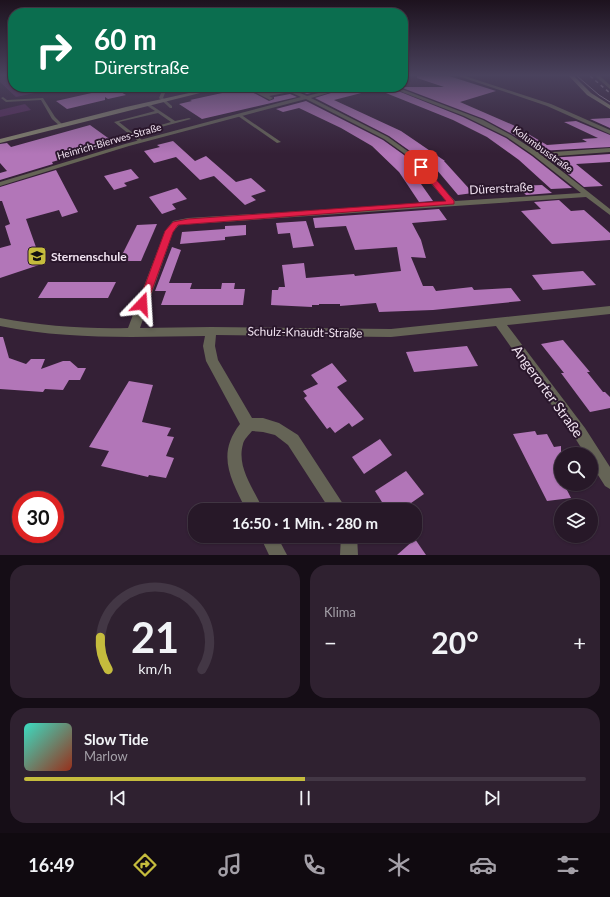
<!DOCTYPE html>
<html lang="de">
<head>
<meta charset="utf-8">
<style>
  body { margin:0; font-family:Lato,sans-serif; background:#2f2130; color:#f1f3f6; height:100vh; display:flex; flex-direction:column; font-size:15px; white-space:nowrap }
  * { box-sizing:border-box; margin:0 }
  p { font-size:13px; color:#a4a0a8 }
  .icon { flex:none; width:22px; height:22px; fill:none; stroke:currentColor; stroke-width:2; stroke-linecap:round; stroke-linejoin:round }
  .map { position:relative; height:555px; overflow:hidden }
  .drawer { display:flex; flex-direction:column; gap:10px; padding:10px; background:#150d16; flex:1 }
  .drawer>* { flex:none }
  .banner { position:absolute; left:8px; top:8px; width:400px; height:84px; border-radius:16px; box-shadow:0 1px 3px #0004,0 0 0 1px #433745; background:#0b6e4f; color:#fff; overflow:hidden }
  .controls { position:absolute; left:554px; top:447px; display:grid; gap:8px }
  .controls a { display:grid; place-items:center; width:44px; height:44px; border-radius:50%; background:#271828; box-shadow:0 1px 3px #0004,0 0 0 1px #433745; font-size:20px }
  .speed { position:absolute; left:12px; top:491px; display:flex; gap:8px; font-size:20px; font-weight:700; text-align:center }
  .speed>* { display:grid; place-content:center; width:52px; height:52px; border-radius:50%; background:#271828; box-shadow:0 1px 3px #0004,0 0 0 1px #433745; line-height:1 }
  .speed .limit { border:6px solid #d22; background:#fff; color:#111 }
  .pin { position:absolute; display:grid; place-items:center; width:34px; height:34px; color:#fff; margin:-17px; border-radius:8px; box-shadow:0 2px 6px #0006 }
  .me { position:absolute; width:44px; margin:-22px; rotate:20deg; stroke-linejoin:round; filter:drop-shadow(0 0 3px #0008) }
  .turn { display:flex; align-items:center; gap:14px; height:84px; padding:0 20px; font-size:18px }
  .turn .icon { width:52px; height:52px; stroke-width:2.5 }
  .turn b { display:block; font-size:28px; line-height:34px }
  .big { font-size:30px; font-weight:700; line-height:1.1 }
  .drawer .tile { flex:1; display:flex; flex-direction:column; justify-content:center; gap:6px; min-width:0; padding:0 14px; border-radius:16px; background:#2f2130 }
  .drawer .dial { align-items:center; gap:0 }
  .dial svg { height:104px; overflow:visible; fill:none; stroke:#433745; stroke-width:7; stroke-linecap:round; text-anchor:middle }
  .dial text { fill:#f1f3f6; stroke:none }
  .song { display:flex; align-items:center; gap:12px }
  .cover { width:48px; height:48px; border-radius:6px; background:linear-gradient(135deg,hsl(170 70% 55%),hsl(10 70% 35%)) }
  .played { height:4px; border-radius:2px; background:linear-gradient(90deg,#c5bc3d 50%,#433745 50%) }
  .keys { display:flex; justify-content:space-around; direction:ltr }
  .heat { display:flex; justify-content:space-between; align-items:center; font-size:22px; direction:ltr }
  .drawer .tiles { flex:1; display:grid; gap:10px; grid-template-columns:1fr 1fr }
  .tile:last-child { grid-column:span 2 }
  .trip { position:absolute; left:188px; top:503px; width:234px; height:40px; border-radius:16px; background:#271828; box-shadow:0 1px 3px #0004,0 0 0 1px #433745; font-weight:700; line-height:40px; text-align:center }
  .dock { display:flex; height:64px; justify-content:space-around; align-items:center; background:#100a10; color:#a4a0a8 }
  .dock .icon { width:28px; height:28px }
  .dock .active { color:#c5bc3d }
  .dock b { font-size:18px; color:#f1f3f6 }
  .map>svg:first-child { display:block }
</style>
</head>
<body>
<div class="map">
<svg width="610" height="555" viewBox="0 0 610 555">
  <rect width="100%" height="100%" fill="#342036"/>
  <g fill="#572c5b">
    <path d="M0 76H13V87H63L16 97 0 82Z"/>
    <path d="M25 104 31 110 0 117V110Z"/>
  </g>
  <g fill="#b276b8">
    <path d="M417 76H449L496 91 460 102 513 125 547 145 587 142 582 139 598 138 564 122 576 121 610 135V147L539 151 512 134 484 119 400 87H444L417 78Z"/>
    <path d="M88 87H112L126 95 108 99 105 97V100L67 109 56 101 96 92Z"/>
    <path d="M270 87H335L307 94 291 88 264 91 260 89Z"/>
    <path d="M350 87H368L369 91 334 100 401 131 445 161H444L473 193 458 195 431 163 423 165 410 151 389 136 315 98Z"/>
    <path d="M371 87H388L463 117 506 138 532 156 572 188 551 189 519 160 487 137 453 120Z"/>
    <path d="M236 90 244 93 250 91 269 101 274 99V97L290 94 297 97 202 119 179 104 192 101 190 100Z"/>
    <path d="M306 101 383 140 404 155 413 166 409 167 433 201 419 202 399 172 372 146 341 128 299 108 283 112 276 109Z"/>
    <path d="M610 118V128L590 119Z"/>
    <path d="M90 125 115 143 52 162 53 164 0 180V173L7 171 0 163V144L7 143 11 147Z"/>
    <path d="M173 141 195 161 206 156 236 182 251 178 266 191 251 196 256 200 245 205 214 176 200 180 176 157 154 163 144 151 160 147 157 145Z"/>
    <path d="M610 154V162L576 164 603 186 584 187 548 158Z"/>
    <path d="M131 169 139 178 124 183 127 186 114 190 104 176Z"/>
    <path d="M56 170 78 212 62 217 59 210 26 219 42 264 0 278V248L11 245 5 226 10 224 2 201H0V187Z"/>
    <path d="M542 185 552 193 526 195 517 186Z"/>
    <path d="M177 188 187 199 172 204 176 209 162 214 149 197Z"/>
    <path d="M559 200 571 211 584 210 610 233V240L552 244 521 211 541 209 534 202Z"/>
    <path d="M439 209 447 220 412 223 421 240 426 258 411 257 423 286H433L436 291 472 287 474 290 511 288 521 301 433 310 379 312 376 303 340 306V304H319V305H312V307L271 305 272 290H278L279 287H285L282 265 304 263 306 278 354 274 355 276 401 271 397 247 355 250 346 226 315 228 313 218Z"/>
    <path d="M306 221 314 246 293 248 290 233 278 234 276 223Z"/>
    <path d="M157 224 141 261H119L137 225Z"/>
    <path d="M246 225V235L225 237V240L180 244 182 232 225 229V226Z"/>
    <path d="M172 247 181 250 169 283H192L190 289H221L222 283H235L234 289H245L243 305H161L166 291H155Z"/>
    <path d="M583 271 596 285 543 290 532 275Z"/>
    <path d="M48 282H116L108 298H38Z"/>
    <path d="M0 337H3L9 358 26 364 31 359H45L41 369 63 361H70L78 368H86L80 380H69L63 390 45 389 43 392 0 389Z"/>
    <path d="M563 340 590 372H587L603 392H605L610 397V408L590 412 561 373H564L541 344Z"/>
    <path d="M467 346 478 366 414 372 406 352Z"/>
    <path d="M332 363 347 381 337 387 364 419 352 427 349 423 335 433 330 427 327 429 304 398 307 396 303 391 318 384 311 375Z"/>
    <path d="M129 381 153 385 142 422 171 428 167 436 174 437 166 456 174 458 166 478 149 475 148 477 101 466 109 451 89 447Z"/>
    <path d="M535 431 537 435 547 434 554 447 561 446V484H564L571 498 547 501 513 434Z"/>
    <path d="M380 439 392 455 364 474 352 457Z"/>
    <path d="M406 471 424 494 401 510H387L375 491Z"/>
    <path d="M415 539 426 555H397Z"/>
  </g>
  <g fill="none" stroke-linecap="round" stroke-linejoin="round">
    <g fill="#656456" fill-rule="evenodd">
      <path d="M181 87H188L165 93 163 98 172 106V108H170L159 98 162 91Z"/>
      <path d="M3 97 7 100 43 98 55 117 64 126 61 127 52 119 41 100 6 102 1 98Z"/>
      <path d="M146 103H148L175 121 189 118 191 119 135 134 143 141 139 142 114 122 155 111 146 105ZM158 113 171 122 133 133 119 122Z"/>
      <path d="M238 114H240L281 142 277 143 238 116Z"/>
    </g>
    <g fill="#656456" fill-rule="evenodd">
      <path d="M458 76H465L551 104 610 130V134L547 106Z"/>
      <path d="M595 76H600L610 85V89Z"/>
      <path d="M245 87H251L264 93 291 89 307 96 341 87H349L311 98 388 137 409 152 455 201 581 193 533 155 507 137 464 116 389 87H396L483 120 511 135 539 153 610 148V152L544 157 610 209V215L586 197 179 225 173 232 140 328 211 327 391 329 610 306V314L507 325 585 428 610 467V489L605 486 591 464V454H585L575 438 496 326 391 337 216 335 215 346 218 360 252 418H263L279 423 298 435 347 510H330L288 445 275 435 263 432 252 431C249 435 244 439 243 444 236 468 255 490 263 510H246C231 479 216 455 240 424L206 361 203 346 205 336C136 337 68 340 0 326V318C42 326 85 329 128 328L165 231 173 221 188 218 447 202 405 154 384 139 306 99 129 146 0 186V182L125 144 301 97 290 92 269 96 273 98 270 100Z"/>
      <path d="M260 536H277L287 555H269Z"/>
      <path d="M341 536H357L358 555H340Z"/>
    </g>
    <g fill="#86856f" fill-rule="evenodd">
      <path d="M569 76H574L591 93 610 105V109L587 95Z"/>
      <path d="M216 87H224L0 143V139L126 107Z"/>
    </g>
    <path stroke="#aa9aab" stroke-width="1" d="M577 76 599 95 610 102"/>
    <path stroke="#aa9aab" stroke-width="1.5" stroke-dasharray="3.5 3.5" stroke-linecap="butt" d="M590 76 610 93"/>
  </g>
  <linearGradient id="sky" x2="0" y2="1"><stop stop-color="#1d121e"/><stop offset="0.49" stop-color="#4a425d"/><stop offset="1" stop-color="#4a425d" stop-opacity="0"/></linearGradient>
  <rect width="610" height="154" fill="url(#sky)"/>
  <path fill="#e11d48" stroke="#92132f" d="M419 165H424L454 201V204L178 225 173 232 147 304 142 307 138 304 165 231 173 222 188 219 446 201 419 168Z"/>
  <defs>
    <symbol id="school-square" viewBox="-11 -11 22 22"><rect x="-9" y="-9" width="18" height="18" rx="4" fill="#c5bc3d" stroke="#2a172c"/><path d="M0-5L7-2L0 1L-7-2ZM-4 1L0 2.5L4 1V4Q0 6-4 4Z" fill="#111"/></symbol>
  </defs>
  <g fill-rule="evenodd">
    <use href="#school-square" x="26" y="245" width="22" height="22"/>
  </g>
  <g text-anchor="middle" dominant-baseline="central" stroke-width="4" stroke-linejoin="round" paint-order="stroke">
    <g font-size="10" fill="#f1e3f1" stroke="#2a172c">
      <text transform="translate(109 141) rotate(-16)">Heinrich-Bierwes-Straße</text>
      <text transform="translate(543 149) rotate(36)">Kolumbusstraße</text>
    </g>
    <g font-size="12" fill="#f1e3f1" stroke="#2a172c">
      <text transform="translate(501 188) rotate(-3)">Dürerstraße</text>
      <text transform="translate(305 332) rotate(1)">Schulz-Knaudt-Straße</text>
    </g>
    <g font-size="12" font-weight="bold" fill="#f1e3f1" stroke="#2a172c" text-anchor="start">
      <text x="51" y="256">Sternenschule</text>
    </g>
    <g font-size="14" fill="#f1e3f1" stroke="#2a172c">
      <text transform="translate(548 391) rotate(54)">Angerorter Straße</text>
    </g>
  </g>
</svg>
<div class="controls">
<a><svg class="icon" aria-label="search" viewBox="0 0 24 24"><circle cx="10" cy="10" r="6"/><path d="M15 15l6 6"/></svg></a>
<a><svg class="icon" aria-label="layers" viewBox="0 0 24 24"><path d="M12 4l9 5-9 5-9-5zM3 14l9 5 9-5"/></svg></a>
</div>
<div class="speed"><div class="limit">30</div></div>
<div class="pin" style="left:421px;top:167px;background:#d93025"><svg class="icon" aria-label="arrive" viewBox="0 0 24 24"><path d="M6 21V4h12l-3 4 3 4H6"/></svg></div>
<svg class="me" style="left:142px;top:304px" viewBox="-20 -20 40 40"><path d="M0-17L14 15 0 8-14 15z" fill="#e11d48" stroke="#fff" stroke-width="4"/></svg>
<div class="trip">16:50 · 1 Min. · 280 m</div>
<div class="banner">
<div class="turn"><svg class="icon" aria-label="right" viewBox="0 0 24 24"><path d="M7 20v-9h11M14 6l5 5-5 5"/></svg><div><b>60 m</b>Dürerstraße</div></div>
</div>
</div>
<section class="drawer">
<div class="tiles">
<div class="tile dial"><svg viewBox="0 0 100 80">
<path d="M14 69A42 42 0 1 1 86 69"/>
<path d="M14 69A42 42 0 0 1 8 44" stroke="#c5bc3d"/>
<text x="50" y="56" font-size="32" font-weight="700">21</text>
<text x="50" y="72" font-size="11">km/h</text>
</svg></div>
<div class="tile"><p>Klima</p>
<div class="heat"><a>−</a><b class="big">20°</b><a>+</a></div>
</div>
<div class="tile">
<div class="song"><i class="cover"></i><div><b>Slow Tide</b><p>Marlow</p></div></div>
<div class="played"></div>
<div class="keys"><svg class="icon" aria-label="previous" viewBox="0 0 24 24"><path d="M18 5L8 12l10 7zM5 5v14"/></svg><svg class="icon" aria-label="pause" viewBox="0 0 24 24"><path d="M8 5v14M16 5v14"/></svg><svg class="icon" aria-label="next" viewBox="0 0 24 24"><path d="M6 5l10 7-10 7zM19 5v14"/></svg></div>
</div>
</div>
</section>
<nav class="dock">
<b>16:49</b>
<svg class="icon active" aria-label="directions" viewBox="0 0 24 24"><path d="M12 3l9 9-9 9-9-9zM9 14v-3h6M13 9l2 2-2 2"/></svg>
<svg class="icon" aria-label="music" viewBox="0 0 24 24"><path d="M9 18V5l10-2v13"/><circle cx="6" cy="18" r="3"/><circle cx="16" cy="16" r="3"/></svg>
<svg class="icon" aria-label="phone" viewBox="0 0 24 24"><path d="M5 4h4l2 5-3 2q2 4 5 5l2-3 5 2v4C11 20 4 13 5 4z"/></svg>
<svg class="icon" aria-label="climate" viewBox="0 0 24 24"><path d="M12 3v18M4 7l16 10M4 17L20 7"/></svg>
<svg class="icon" aria-label="car" viewBox="0 0 24 24"><path d="M5 17H2v-5l4-1 3-4h7l3 4 3 1v5h-3M9 17h6M6 11h13"/><circle cx="7" cy="17" r="2"/><circle cx="17" cy="17" r="2"/></svg>
<svg class="icon" aria-label="filters" viewBox="0 0 24 24"><path d="M4 7h16M4 17h16"/><circle cx="9" cy="7" r="2"/><circle cx="15" cy="17" r="2"/></svg>
</nav>
</body>
</html>
